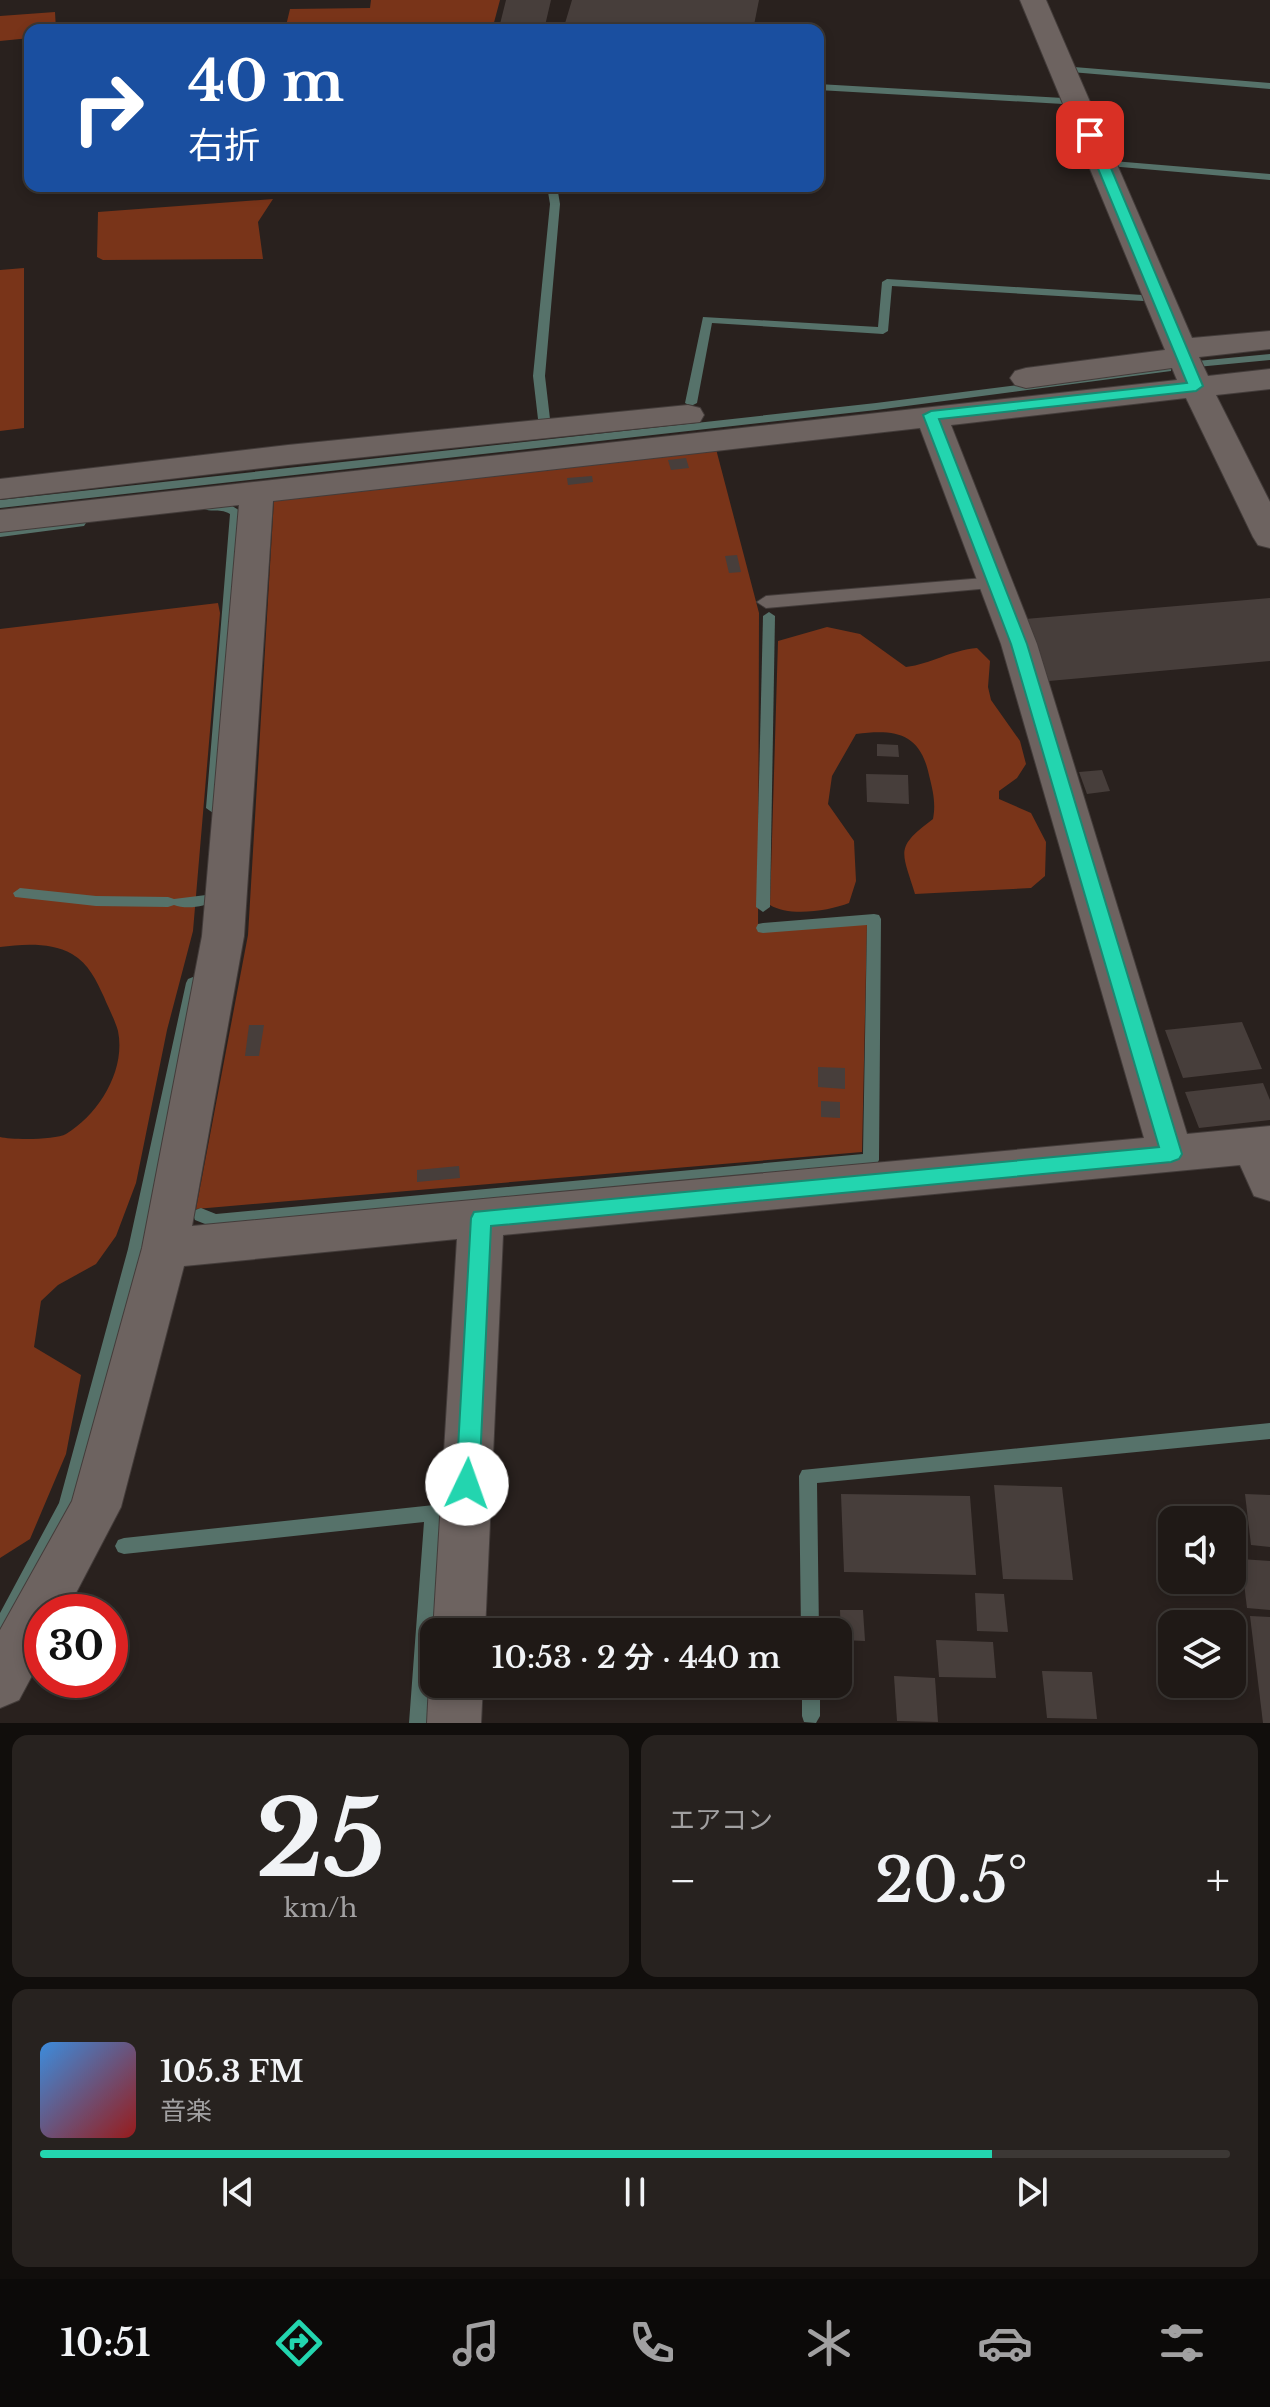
<!DOCTYPE html>
<html lang="ja">
<head>
<meta charset="utf-8">
<style>
  body { margin:0; font-family:"Libre Baskerville","Noto Sans JP",serif; background:#27221f; color:#f1f3f6; height:100vh; display:flex; flex-direction:column; font-size:30px; white-space:nowrap }
  * { box-sizing:border-box; margin:0 }
  p { font-size:26px; color:#a1a0a1 }
  .icon { flex:none; width:44px; height:44px; fill:none; stroke:currentColor; stroke-width:2; stroke-linecap:round; stroke-linejoin:round }
  .map { position:relative; height:1723px; overflow:hidden }
  .sheet { display:flex; flex-direction:column; gap:12px; padding:12px; background:#110e0c; flex:1 }
  .sheet>* { flex:none }
  .hud { position:absolute; left:24px; top:24px; width:800px; height:168px; border-radius:16px; box-shadow:0 4px 12px #0003,0 0 0 2px #3c3835; background:#1a4fa0; color:#fff; overflow:hidden }
  .fabs { position:absolute; left:1158px; top:1506px; display:grid; gap:16px }
  .fabs a { display:grid; place-items:center; width:88px; height:88px; border-radius:16px; background:#1f1916; box-shadow:0 4px 12px #0003,0 0 0 2px #3c3835; font-size:40px }
  .speed { position:absolute; left:24px; top:1594px; display:flex; gap:16px; font-size:40px; font-weight:700; text-align:center }
  .speed>* { display:grid; place-content:center; width:104px; height:104px; border-radius:50%; background:#1f1916; box-shadow:0 4px 12px #0003,0 0 0 2px #3c3835; line-height:1 }
  .speed .limit { border:12px solid #d22; background:#fff; color:#111 }
  .pin { position:absolute; display:grid; place-items:center; width:68px; height:68px; color:#fff; margin:-34px; border-radius:16px; box-shadow:0 4px 12px #0006 }
  .me { position:absolute; width:88px; margin:-44px; rotate:3deg; stroke-linejoin:round; filter:drop-shadow(0 0 6px #0008) }
  .turn { display:flex; align-items:center; gap:28px; height:168px; padding:0 32px; font-size:36px }
  .turn .icon { width:104px; height:104px; stroke-width:2.5 }
  .turn b { display:block; font-size:56px; line-height:68px }
  .big { font-size:60px; font-weight:600; line-height:1.1 }
  .sheet .card { flex:1; display:flex; flex-direction:column; justify-content:center; gap:12px; min-width:0; padding:0 28px; border-radius:16px; background:#27221f }
  .sheet .dial { align-items:center; gap:0 }
  .dial b { font-size:104px; line-height:1 }
  .song { display:flex; align-items:center; gap:24px }
  .cover { width:96px; height:96px; border-radius:12px; background:linear-gradient(135deg,hsl(210 70% 55%),hsl(0 70% 35%)) }
  .played { height:8px; border-radius:4px; background:linear-gradient(90deg,#23d5af 80%,#3c3835 80%) }
  .keys { display:flex; justify-content:space-around; direction:ltr }
  .heat { display:flex; justify-content:space-between; align-items:center; font-size:44px; direction:ltr }
  .sheet .tiles { flex:1; display:grid; gap:12px; grid-template-columns:1fr 1fr }
  .card:last-child { grid-column:span 2 }
  .trip { position:absolute; left:420px; top:1618px; width:432px; height:80px; border-radius:16px; background:#1f1916; box-shadow:0 4px 12px #0003,0 0 0 2px #3c3835; font-weight:600; line-height:80px; text-align:center }
  .tab-bar { display:flex; height:128px; justify-content:space-around; align-items:center; background:#0c0a09; color:#a1a0a1 }
  .tab-bar .icon { width:56px; height:56px }
  .tab-bar .current { color:#23d5af }
  .tab-bar b { font-size:36px; color:#f1f3f6 }
  .map>svg:first-child { display:block }
</style>
</head>
<body>
<div class="map">
<svg width="1270" height="1723" viewBox="0 0 1270 1723">
  <rect width="100%" height="100%" fill="#29211e"/>
  <g fill="#793419">
    <path d="M371 0H500L492 30H285L290 9 370 8Z"/>
    <path d="M55 12 56 30H30V38L0 41V16Z"/>
    <path d="M273 199 258 222 263 259 103 260 97 257 98 212Z"/>
    <path d="M24 268V428L0 431V270Z"/>
    <path d="M716 449 759 613 758 932 867 923 862 1152 196 1209 248 935 274 499Z"/>
    <path d="M218 603 220 613 193 931 167 1030 136 1183 116 1236 96 1264 58 1285 41 1301 34 1347 81 1375 66 1454 30 1539 0 1558V1137C12 1140 56 1140 66 1134 99 1114 126 1070 118 1031 115 1020 108 1007 104 997 96 980 89 964 72 954 51 942 23 944 0 947V629Z"/>
    <path d="M827 627 860 634 906 667C931 664 951 650 977 648L990 661 988 687 991 700 1020 741 1026 764 1017 778 999 791V799L1031 813 1046 842 1045 876 1031 888 915 894C902 851 894 848 933 819 936 803 933 791 929 775 920 733 896 729 856 734L832 776 828 804 854 841 856 881 849 903C829 911 789 917 770 905L778 641Z"/>
  </g>
  <g fill="none" stroke-linecap="round" stroke-linejoin="round">
    <g fill="#56726a" fill-rule="evenodd">
      <path d="M1074 67 1270 83V89L1071 72V68Z"/>
      <path d="M818 84 1063 98 1068 101 1063 104 818 90Z"/>
      <path d="M1113 161 1270 174V180L1109 166 1108 164Z"/>
      <path d="M547 186H557L560 204 545 376 550 419 544 422 538 419 533 376 550 204Z"/>
      <path d="M887 279 1143 295 1148 298 1143 301 892 286 888 331 883 334 712 323 697 403 691 406 685 403 703 317 878 327 882 282Z"/>
      <path d="M1270 354V360L1197 367 1191 364 1197 361Z"/>
      <path d="M1167 366 1171 367V371L876 410 0 508V500L876 403Z"/>
      <path d="M224 501 242 512 220 808 213 813 206 808 230 514C218 507 209 514 202 507L204 504Z"/>
      <path d="M80 519 86 523 84 526 0 537V529Z"/>
      <path d="M769 612 775 616 770 907 763 912 756 907 763 616Z"/>
      <path d="M20 888 96 896 168 897 174 899 206 895 213 900C206 908 184 909 174 905L168 907 96 906 15 897 13 893Z"/>
      <path d="M874 914 879 915 881 919 879 1160 877 1164 215 1228 195 1220 193 1215 195 1210 201 1208 216 1214 863 1154 867 925 763 933 758 932 756 928 758 924 763 923Z"/>
      <path d="M193 977 198 979 200 983 144 1249 76 1505 7 1637 0 1640V1613L59 1503 128 1249 186 983 188 979Z"/>
      <path d="M1270 1423V1439L817 1483 819 1632H801L799 1476 802 1470Z"/>
      <path d="M434 1505 440 1507 443 1513 427 1723H409L424 1522 124 1554 118 1552 115 1546 118 1540 124 1538Z"/>
      <path d="M802 1684H820V1716L816 1723 804 1722 802 1716Z"/>
    </g>
  </g>
  <g fill="#473e3b">
    <path d="M506 0H551L544 30 499 28Z"/>
    <path d="M572 0H759L753 30H563Z"/>
    <path d="M686 458 689 468 671 470 668 460Z"/>
    <path d="M592 476 593 482 568 485 567 478Z"/>
    <path d="M737 555 741 572 729 573 725 556Z"/>
    <path d="M1270 598V661L1049 681 1025 619Z"/>
    <path d="M877 744 898 745 899 757 877 756Z"/>
    <path d="M1102 770 1110 791 1087 794 1079 772Z"/>
    <path d="M866 774 908 775 909 804 867 802Z"/>
    <path d="M1242 1022 1262 1069 1183 1078 1165 1030Z"/>
    <path d="M249 1025H264L259 1056H245Z"/>
    <path d="M818 1067 845 1068V1089L818 1087Z"/>
    <path d="M1263 1083 1270 1100V1120L1199 1128 1185 1092Z"/>
    <path d="M821 1101 840 1102V1118L821 1117Z"/>
    <path d="M459 1166 460 1178 417 1182V1170Z"/>
    <path d="M994 1485 1062 1487 1073 1580 1003 1579Z"/>
    <path d="M841 1494 970 1496 976 1575 844 1572Z"/>
    <path d="M1245 1494 1270 1495V1547L1251 1545Z"/>
    <path d="M1241 1559 1270 1561V1610L1247 1608Z"/>
    <path d="M975 1593 1004 1594 1008 1632 977 1631Z"/>
    <path d="M840 1610H863L865 1641 841 1640Z"/>
    <path d="M1250 1616 1270 1617V1723H1263Z"/>
    <path d="M936 1640 993 1642 996 1678 939 1677Z"/>
    <path d="M1042 1671 1092 1672 1097 1719 1047 1718Z"/>
    <path d="M894 1676 935 1678 938 1722 897 1721Z"/>
  </g>
  <g fill="none" stroke-linecap="round" stroke-linejoin="round">
    <defs>
      <path id="lane" d="M996 577 1005 583 1002 587 766 608 757 602 766 596Z"/>
      <g id="street">
        <path d="M1020 0H1046L1192 338 1270 331V349L1199 357 1208 376 1270 369V389L1216 395 1270 502V548L1258 545 1253 537 1186 398 951 425 1037 644 1187 1134 1270 1126V1201L1254 1196 1240 1165 503 1235 485 1632H434V1635L433 1632 457 1239 184 1266 121 1507 66 1612H42V1657L19 1700 0 1708V1630L72 1501 142 1248 202 936 239 505 0 532V510L1177 380 1172 368 1026 388 1015 385 1010 378 1015 371 1026 368 1165 350ZM920 428 1001 644 1144 1138 192 1226 244 936 273 501Z"/>
        <path d="M688 405 700 408 704 415 700 422 288 465 0 499V479L288 445Z"/>
        <path d="M434 1673V1684H483L481 1723H427L429 1684Z"/>
      </g>
    </defs>
    <use href="#lane" stroke="#433c3a" stroke-width="2"/>
    <use href="#street" stroke="#433c3a" stroke-width="2"/>
    <use href="#lane" fill="#6d6360" fill-rule="evenodd"/>
    <use href="#street" fill="#6d6360" fill-rule="evenodd"/>
  </g>
  <path fill="#23d5af" stroke="#178a72" stroke-width="2" d="M1090 131 1097 135 1203 386 1196 391 939 419 1027 644 1182 1154 1179 1159 1171 1162 491 1226 479 1484 475 1491 467 1494 459 1491 456 1484 471 1218 474 1212 1159 1147 1011 644 923 415 931 411 1187 383 1084 135Z"/>
</svg>
<div class="fabs">
<a><svg class="icon" aria-label="sound" viewBox="0 0 24 24"><path d="M4 9h4l5-4v14l-5-4H4zM17 9q2 3 0 6"/></svg></a>
<a><svg class="icon" aria-label="layers" viewBox="0 0 24 24"><path d="M12 4l9 5-9 5-9-5zM3 14l9 5 9-5"/></svg></a>
</div>
<div class="speed"><div class="limit">30</div></div>
<div class="pin" style="left:1090px;top:135px;background:#d93025"><svg class="icon" aria-label="arrive" viewBox="0 0 24 24"><path d="M6 21V4h12l-3 4 3 4H6"/></svg></div>
<svg class="me" style="left:467px;top:1484px" viewBox="-20 -20 40 40"><circle r="19" fill="#fff"/><path d="M0-13L10 11 0 6-10 11z" fill="#23d5af"/></svg>
<div class="trip">10:53 · 2 分 · 440 m</div>
<div class="hud">
<div class="turn"><svg class="icon" aria-label="right" viewBox="0 0 24 24"><path d="M7 20v-9h11M14 6l5 5-5 5"/></svg><div><b>40 m</b>右折</div></div>
</div>
</div>
<section class="sheet">
<div class="tiles">
<div class="card dial"><b>25</b><p>km/h</p></div>
<div class="card"><p>エアコン</p>
<div class="heat"><a>−</a><b class="big">20.5°</b><a>+</a></div>
</div>
<div class="card">
<div class="song"><i class="cover"></i><div><b>105.3 FM</b><p>音楽</p></div></div>
<div class="played"></div>
<div class="keys"><svg class="icon" aria-label="previous" viewBox="0 0 24 24"><path d="M18 5L8 12l10 7zM5 5v14"/></svg><svg class="icon" aria-label="pause" viewBox="0 0 24 24"><path d="M8 5v14M16 5v14"/></svg><svg class="icon" aria-label="next" viewBox="0 0 24 24"><path d="M6 5l10 7-10 7zM19 5v14"/></svg></div>
</div>
</div>
</section>
<nav class="tab-bar">
<b>10:51</b>
<svg class="icon current" aria-label="directions" viewBox="0 0 24 24"><path d="M12 3l9 9-9 9-9-9zM9 14v-3h6M13 9l2 2-2 2"/></svg>
<svg class="icon" aria-label="music" viewBox="0 0 24 24"><path d="M9 18V5l10-2v13"/><circle cx="6" cy="18" r="3"/><circle cx="16" cy="16" r="3"/></svg>
<svg class="icon" aria-label="phone" viewBox="0 0 24 24"><path d="M5 4h4l2 5-3 2q2 4 5 5l2-3 5 2v4C11 20 4 13 5 4z"/></svg>
<svg class="icon" aria-label="climate" viewBox="0 0 24 24"><path d="M12 3v18M4 7l16 10M4 17L20 7"/></svg>
<svg class="icon" aria-label="car" viewBox="0 0 24 24"><path d="M5 17H2v-5l4-1 3-4h7l3 4 3 1v5h-3M9 17h6M6 11h13"/><circle cx="7" cy="17" r="2"/><circle cx="17" cy="17" r="2"/></svg>
<svg class="icon" aria-label="filters" viewBox="0 0 24 24"><path d="M4 7h16M4 17h16"/><circle cx="9" cy="7" r="2"/><circle cx="15" cy="17" r="2"/></svg>
</nav>
</body>
</html>
